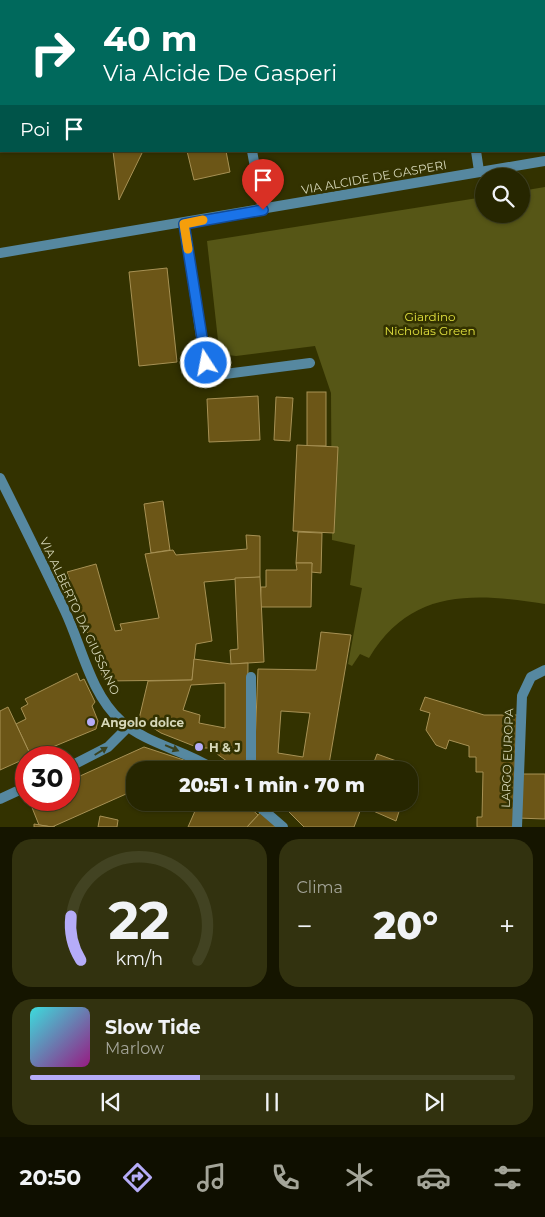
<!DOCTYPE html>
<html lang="it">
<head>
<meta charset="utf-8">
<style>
  body { margin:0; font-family:Montserrat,sans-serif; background:#32320f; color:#f1f3f6; height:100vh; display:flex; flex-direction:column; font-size:19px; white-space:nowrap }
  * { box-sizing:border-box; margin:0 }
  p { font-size:16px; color:#a4a599 }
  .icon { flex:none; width:28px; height:28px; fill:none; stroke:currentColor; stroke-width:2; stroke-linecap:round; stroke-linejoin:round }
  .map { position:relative; height:827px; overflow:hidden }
  .details { display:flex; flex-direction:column; gap:12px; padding:12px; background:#151500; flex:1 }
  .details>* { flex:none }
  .guide { position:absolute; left:0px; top:0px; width:545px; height:152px; box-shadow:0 1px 4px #0004,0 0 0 1px #424322; background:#00695c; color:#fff; overflow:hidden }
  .buttons { position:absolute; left:475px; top:168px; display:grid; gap:10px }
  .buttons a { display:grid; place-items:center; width:55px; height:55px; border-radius:50%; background:#262600; box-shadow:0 1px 4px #0004,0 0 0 1px #424322; font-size:25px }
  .speed { position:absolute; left:15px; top:746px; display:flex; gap:10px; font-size:25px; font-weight:700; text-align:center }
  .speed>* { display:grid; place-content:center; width:65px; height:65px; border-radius:50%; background:#262600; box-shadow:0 1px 4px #0004,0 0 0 1px #424322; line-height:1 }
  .speed .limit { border:8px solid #d22; background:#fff; color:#111 }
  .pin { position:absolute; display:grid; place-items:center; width:42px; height:42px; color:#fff; margin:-51px -21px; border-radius:50% 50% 50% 0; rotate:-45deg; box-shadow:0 0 5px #0007 }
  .pin .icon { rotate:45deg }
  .me { position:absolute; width:55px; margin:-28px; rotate:349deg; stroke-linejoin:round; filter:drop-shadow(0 0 4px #0008) }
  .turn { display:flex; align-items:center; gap:18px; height:105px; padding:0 20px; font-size:22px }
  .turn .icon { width:65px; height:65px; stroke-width:2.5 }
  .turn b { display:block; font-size:35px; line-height:42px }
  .then { display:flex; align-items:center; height:48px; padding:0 20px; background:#0003; gap:10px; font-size:19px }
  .big { font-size:38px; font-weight:800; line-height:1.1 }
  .details .card { flex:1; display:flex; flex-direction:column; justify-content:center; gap:8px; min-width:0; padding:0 18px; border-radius:20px; background:#32320f }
  .details .dial { align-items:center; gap:0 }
  .dial svg { height:130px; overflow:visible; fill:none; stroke:#424322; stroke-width:7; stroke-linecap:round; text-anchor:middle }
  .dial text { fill:#f1f3f6; stroke:none }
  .song { display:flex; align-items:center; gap:15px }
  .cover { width:60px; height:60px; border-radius:8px; background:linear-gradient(135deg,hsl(180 70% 55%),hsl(310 70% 35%)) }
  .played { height:5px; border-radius:2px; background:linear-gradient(90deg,#b5acf8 35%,#424322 35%) }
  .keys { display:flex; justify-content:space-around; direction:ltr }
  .heat { display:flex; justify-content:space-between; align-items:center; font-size:28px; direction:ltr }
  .details .tiles { flex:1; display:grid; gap:12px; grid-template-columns:1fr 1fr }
  .card:last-child { grid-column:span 2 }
  .trip { position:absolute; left:126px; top:761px; width:292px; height:50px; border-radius:20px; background:#262600; box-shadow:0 1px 4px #0004,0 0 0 1px #424322; font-weight:800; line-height:50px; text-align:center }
  .tab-bar { display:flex; height:80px; justify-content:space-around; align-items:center; background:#0f0f00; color:#a4a599 }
  .tab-bar .icon { width:35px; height:35px }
  .tab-bar .on { color:#b5acf8 }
  .tab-bar b { font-size:22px; color:#f1f3f6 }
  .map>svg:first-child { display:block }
</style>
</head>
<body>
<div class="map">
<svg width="545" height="827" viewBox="0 0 545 827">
  <rect width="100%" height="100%" fill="#333200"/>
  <path fill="#565616" d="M545 187V604C474 593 411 588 369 658L360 654 352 666 348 664 362 588 350 585 355 545 332 540 331 393 315 346 236 356 228 355 219 349 207 241 484 197V214H521V191Z"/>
  <g fill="#6c5617" stroke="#a79154" fill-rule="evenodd">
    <path d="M0 0H64V1H1L0 51Z"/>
    <path d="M544 55 545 61 544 100Z"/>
    <path d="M113 151H143L119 200Z"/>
    <path d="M187 151H226L230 172 194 180Z"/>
    <path d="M167 268 177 362 139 366 129 272Z"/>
    <rect x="307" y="392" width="19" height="54"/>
    <path d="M258 396 260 440 209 442 207 399Z"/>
    <path d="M276 397 293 398 290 441 274 440Z"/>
    <path d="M297 445 338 447 334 533 293 531Z"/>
    <path d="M163 501 170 550 151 553 144 504Z"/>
    <path d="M298 532 322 533 321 573 311 572 312 563H296Z"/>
    <path d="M246 535 260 536V577L204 582 212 641 196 644 192 680 104 681 67 572 96 564 115 631 122 630 120 624 159 618 145 554 173 550 176 555 247 549Z"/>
    <path d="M296 563H312L311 607H260L261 587H266V570H297Z"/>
    <path d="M260 577 264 662 231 664 230 650 238 649 235 578Z"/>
    <path d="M321 632 351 635 328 770H254L258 669 316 670ZM281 711 310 713 303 757 278 753Z"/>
    <path d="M194 659 231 664 248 663 247 770H239L209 748H199L161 733 139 719 148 681 192 680ZM225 683V728L199 723 200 715 183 710 191 685Z"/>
    <path d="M77 673 80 681 84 679 95 702 92 706 98 721 96 729 31 756 16 724 26 719 21 708 28 704 25 699Z"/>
    <path d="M425 697 484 715H521L519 774H545V819L517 818V827H477V817H482L483 772H476V757H469V746L449 740 446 749 436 745 426 730 430 713 420 710Z"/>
    <path d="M8 707 31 756 0 770V711Z"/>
    <path d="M144 747 202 766 200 770H135V790L52 827 39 825 29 800H69V781Z"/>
    <path d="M377 754 413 767 410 777V770H371Z"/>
    <path d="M186 802H244L258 815 247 827H188L195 811Z"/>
    <path d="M283 802H402L396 821 362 806 354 827H304L282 805Z"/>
    <path d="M262 811 280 827H247Z"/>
    <path d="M100 816 118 820 117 827H98Z"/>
    <path d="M34 824 52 827H55H34Z"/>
  </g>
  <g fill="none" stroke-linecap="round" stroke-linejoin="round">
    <path stroke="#5688a0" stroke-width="10" d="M517 827 522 696 531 677 545 670"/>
    <g stroke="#5688a0" stroke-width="10">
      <path d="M222 0 223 1"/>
      <path d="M449 0V1"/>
      <path d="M252 151 263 210"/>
      <path d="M476 151 479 171"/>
      <path d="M184 223 204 357C208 368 213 373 225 374L310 363"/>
      <path d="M0 478C22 522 44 566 65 611 82 647 90 693 121 721 148 745 186 750 215 770"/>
      <path d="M69 767 108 747 128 727"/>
      <path d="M251 770V677"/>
      <path d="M0 799 26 787"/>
      <path d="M254 802 283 827"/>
    </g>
    <path stroke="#5688a0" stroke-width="10" d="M0 253 545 161"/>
  </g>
  <defs><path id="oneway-solid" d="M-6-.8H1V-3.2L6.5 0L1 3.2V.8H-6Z" transform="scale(1.25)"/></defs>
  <g fill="#3a4320">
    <use href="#oneway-solid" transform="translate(172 748) rotate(23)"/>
    <use href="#oneway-solid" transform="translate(101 751) rotate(-32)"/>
  </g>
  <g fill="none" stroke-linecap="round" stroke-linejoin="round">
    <defs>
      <path id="route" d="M206 363 184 224 263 210"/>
    </defs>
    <use href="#route" stroke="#114b97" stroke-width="12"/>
    <use href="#route" stroke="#1a73e8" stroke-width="9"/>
    <path stroke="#f59e0b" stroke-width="9" d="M188 249 184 224 203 220"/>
  </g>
  <g fill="#b5acf8" stroke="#333200" stroke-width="2">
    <circle cx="91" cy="722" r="5"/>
    <circle cx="199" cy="747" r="5"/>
  </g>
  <g text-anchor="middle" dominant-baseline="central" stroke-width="5" stroke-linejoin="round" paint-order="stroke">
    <g font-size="12" fill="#d6d7b8" stroke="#333200">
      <text transform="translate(374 177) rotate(-10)">VIA ALCIDE DE GASPERI</text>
      <text transform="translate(80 616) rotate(65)">VIA ALBERTO DA GIUSSANO</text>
      <text transform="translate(507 758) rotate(-88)">LARGO EUROPA</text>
    </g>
    <g font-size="12" fill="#e2e13e" stroke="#333200">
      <text x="430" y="316">Giardino<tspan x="430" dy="14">Nicholas Green</tspan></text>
    </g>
    <g font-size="12" font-weight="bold" fill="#d6d7b8" stroke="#333200" text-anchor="start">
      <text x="101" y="722">Angolo dolce</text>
      <text x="209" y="747">H &amp; J</text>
    </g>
  </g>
</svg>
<div class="buttons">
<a><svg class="icon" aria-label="search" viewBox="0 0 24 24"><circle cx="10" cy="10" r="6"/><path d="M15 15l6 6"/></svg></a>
</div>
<div class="speed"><div class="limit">30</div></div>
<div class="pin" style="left:263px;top:210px;background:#d93025"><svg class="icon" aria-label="arrive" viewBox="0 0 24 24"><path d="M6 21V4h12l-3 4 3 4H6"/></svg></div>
<svg class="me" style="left:206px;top:363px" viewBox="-20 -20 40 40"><circle r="17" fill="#1a73e8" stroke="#fff" stroke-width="3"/><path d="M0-11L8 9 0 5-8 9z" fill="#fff"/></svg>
<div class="trip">20:51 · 1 min · 70 m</div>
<div class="guide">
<div class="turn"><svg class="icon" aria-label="right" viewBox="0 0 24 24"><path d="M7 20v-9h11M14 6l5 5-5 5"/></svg><div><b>40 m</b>Via Alcide De Gasperi</div></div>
<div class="then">Poi<svg class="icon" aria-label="arrive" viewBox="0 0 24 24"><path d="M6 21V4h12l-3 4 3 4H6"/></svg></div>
</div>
</div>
<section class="details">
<div class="tiles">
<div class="card dial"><svg viewBox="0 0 100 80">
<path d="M14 69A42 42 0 1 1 86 69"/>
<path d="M14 69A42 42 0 0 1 8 42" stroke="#b5acf8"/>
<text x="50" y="56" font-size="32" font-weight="700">22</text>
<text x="50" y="72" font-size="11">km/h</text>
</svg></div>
<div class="card"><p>Clima</p>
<div class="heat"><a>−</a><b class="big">20°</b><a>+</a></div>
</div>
<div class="card">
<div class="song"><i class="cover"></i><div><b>Slow Tide</b><p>Marlow</p></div></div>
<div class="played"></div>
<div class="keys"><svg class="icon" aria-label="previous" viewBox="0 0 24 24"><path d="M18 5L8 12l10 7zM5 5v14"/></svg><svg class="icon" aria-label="pause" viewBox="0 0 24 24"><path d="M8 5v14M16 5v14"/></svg><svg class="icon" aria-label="next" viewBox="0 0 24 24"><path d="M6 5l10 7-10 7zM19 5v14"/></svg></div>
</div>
</div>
</section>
<nav class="tab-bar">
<b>20:50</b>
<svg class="icon on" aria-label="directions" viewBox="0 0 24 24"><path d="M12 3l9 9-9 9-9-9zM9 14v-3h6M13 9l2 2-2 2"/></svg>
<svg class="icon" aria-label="music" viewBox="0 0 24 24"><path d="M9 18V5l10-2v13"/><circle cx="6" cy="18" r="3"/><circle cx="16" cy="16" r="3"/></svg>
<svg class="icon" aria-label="phone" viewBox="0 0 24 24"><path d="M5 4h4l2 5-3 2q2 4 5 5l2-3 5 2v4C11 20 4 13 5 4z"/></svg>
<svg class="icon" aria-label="climate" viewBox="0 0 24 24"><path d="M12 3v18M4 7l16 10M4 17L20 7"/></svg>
<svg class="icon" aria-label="car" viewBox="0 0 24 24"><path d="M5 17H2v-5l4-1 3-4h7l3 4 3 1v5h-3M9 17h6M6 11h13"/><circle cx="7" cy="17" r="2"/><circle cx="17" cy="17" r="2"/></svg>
<svg class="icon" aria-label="filters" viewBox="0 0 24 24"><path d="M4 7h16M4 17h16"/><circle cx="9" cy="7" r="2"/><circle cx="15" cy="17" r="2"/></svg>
</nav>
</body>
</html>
